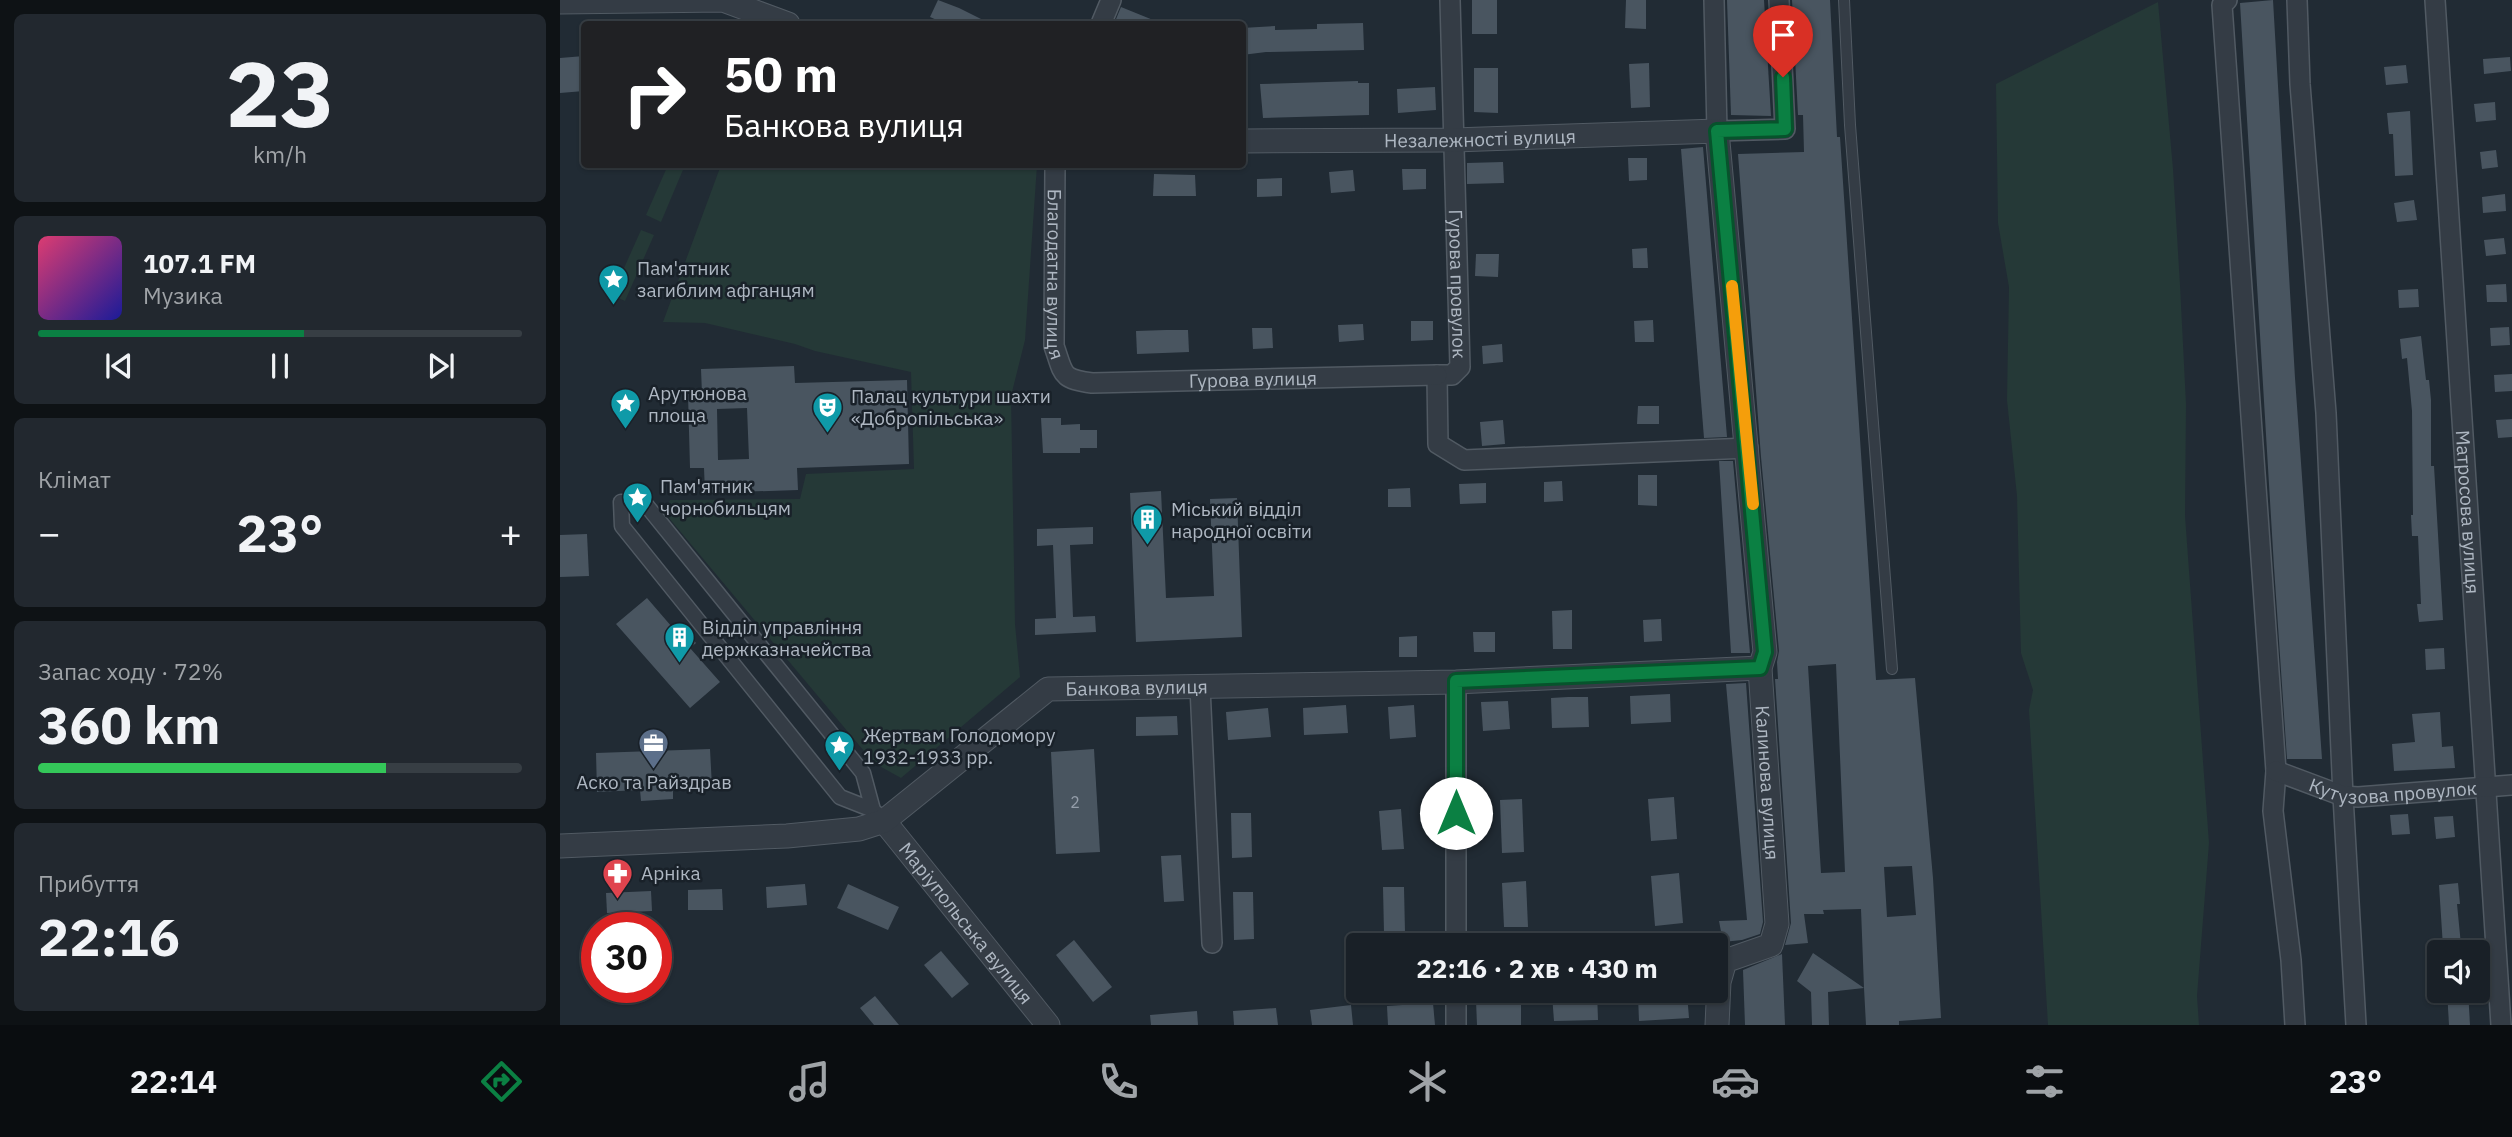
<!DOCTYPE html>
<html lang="uk">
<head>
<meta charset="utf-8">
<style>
  body { margin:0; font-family:"IBM Plex Sans",sans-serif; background:#22282f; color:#f1f3f6; height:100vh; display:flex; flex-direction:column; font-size:26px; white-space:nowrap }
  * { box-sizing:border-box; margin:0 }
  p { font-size:23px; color:#9fa3a7 }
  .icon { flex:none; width:38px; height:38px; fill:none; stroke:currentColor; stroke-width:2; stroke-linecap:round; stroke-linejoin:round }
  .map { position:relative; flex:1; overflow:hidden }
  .panel { display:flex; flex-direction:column; gap:14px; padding:14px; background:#0e1215; width:560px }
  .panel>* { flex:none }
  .top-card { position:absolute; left:21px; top:21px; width:665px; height:147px; border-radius:7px; box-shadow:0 2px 5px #0004,0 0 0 2px #373e44; background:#202124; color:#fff; overflow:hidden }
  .controls { position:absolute; left:1867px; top:940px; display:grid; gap:14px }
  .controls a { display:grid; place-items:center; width:63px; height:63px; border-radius:7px; background:#192027; box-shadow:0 2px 5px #0004,0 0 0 2px #373e44; font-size:35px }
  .speed { position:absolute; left:21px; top:912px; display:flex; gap:14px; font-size:35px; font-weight:700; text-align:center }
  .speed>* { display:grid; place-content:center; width:91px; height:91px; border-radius:50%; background:#192027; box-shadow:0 2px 5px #0004,0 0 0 2px #373e44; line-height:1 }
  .speed .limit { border:10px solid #d22; background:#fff; color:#111 }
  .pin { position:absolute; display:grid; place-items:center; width:60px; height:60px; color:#fff; margin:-72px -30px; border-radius:50% 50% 50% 0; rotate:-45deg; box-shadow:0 0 7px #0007 }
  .pin .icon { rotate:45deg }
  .me { position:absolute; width:77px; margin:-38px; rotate:0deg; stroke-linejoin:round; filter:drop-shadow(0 0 5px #0008) }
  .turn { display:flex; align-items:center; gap:24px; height:147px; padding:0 28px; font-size:32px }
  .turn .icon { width:91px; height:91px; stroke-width:2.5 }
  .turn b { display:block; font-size:49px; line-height:60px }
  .big { font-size:52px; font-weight:800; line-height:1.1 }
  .panel .card { flex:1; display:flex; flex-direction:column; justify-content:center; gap:10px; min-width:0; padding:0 24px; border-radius:10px; background:#22282f }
  .panel .dial { align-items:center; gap:0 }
  .dial b { font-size:91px; line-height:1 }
  .song { display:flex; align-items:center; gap:21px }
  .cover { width:84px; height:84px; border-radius:10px; background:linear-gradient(135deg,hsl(340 70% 55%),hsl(240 70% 35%)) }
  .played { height:7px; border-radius:4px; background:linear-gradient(90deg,#0b8043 55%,#373e44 55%) }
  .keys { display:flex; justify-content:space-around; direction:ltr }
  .heat { display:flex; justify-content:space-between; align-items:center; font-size:38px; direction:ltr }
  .charge { height:10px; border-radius:5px; background:linear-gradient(90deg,#34c759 72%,#373e44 0) }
  .trip { position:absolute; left:786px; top:933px; width:382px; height:70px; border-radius:7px; background:#192027; box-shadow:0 2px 5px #0004,0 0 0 2px #373e44; font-weight:800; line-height:70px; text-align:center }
  .tabs { display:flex; height:112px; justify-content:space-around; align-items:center; background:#0a0d10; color:#9fa3a7 }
  .tabs .icon { width:49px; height:49px }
  .tabs .selected { color:#0b8043 }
  .tabs b { font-size:32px; color:#f1f3f6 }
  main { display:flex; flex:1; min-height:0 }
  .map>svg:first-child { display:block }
</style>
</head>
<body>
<main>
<section class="panel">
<div class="card dial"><b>23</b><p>km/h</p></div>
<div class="card">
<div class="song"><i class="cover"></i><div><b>107.1 FM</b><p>Музика</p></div></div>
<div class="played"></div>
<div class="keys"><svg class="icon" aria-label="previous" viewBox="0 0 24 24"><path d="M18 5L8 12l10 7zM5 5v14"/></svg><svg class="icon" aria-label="pause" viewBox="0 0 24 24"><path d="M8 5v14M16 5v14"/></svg><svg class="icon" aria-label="next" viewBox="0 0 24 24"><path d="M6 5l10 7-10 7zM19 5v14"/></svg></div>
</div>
<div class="card"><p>Клімат</p>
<div class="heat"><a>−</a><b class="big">23°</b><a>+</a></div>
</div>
<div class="card"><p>Запас ходу · 72%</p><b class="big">360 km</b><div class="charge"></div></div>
<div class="card"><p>Прибуття</p><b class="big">22:16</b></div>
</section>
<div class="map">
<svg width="1952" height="1025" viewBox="0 0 1952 1025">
  <rect width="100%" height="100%" fill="#212b34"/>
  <g fill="#253937">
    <path d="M1598 2 1613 169 1620 285 1626 404 1625 516 1649 843 1637 996 1639 1025H1488L1469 710 1473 690 1461 653 1457 496 1447 400 1449 287 1438 223 1436 84Z"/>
    <path d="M108 165H125L101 222 86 215Z"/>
    <path d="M161 165H477L465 340 451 396 455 624 460 677 341 778 314 763 104 512 110 500 240 499 246 474 354 469 351 372 255 351 235 344 145 323 103 322Z"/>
    <path d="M81 230 94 235 65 301 52 295Z"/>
  </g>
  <g fill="#495560" fill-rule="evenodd">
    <path d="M378 0 399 8 431 24H386L370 17Z"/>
    <rect x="912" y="0" width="25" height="34"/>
    <path d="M1066 0H1086V29L1065 28Z"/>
    <path d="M1167 0H1204L1211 116 1171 115Z"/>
    <path d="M1232 0H1270L1277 137H1280L1316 680 1355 678 1373 878 1381 1018 1339 1021V1025H1306L1304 988 1268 992 1269 1025H1252L1251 992 1237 981 1253 953 1304 988 1301 909 1263 910 1264 914H1244L1248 943 1225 945 1231 923 1215 679H1218L1217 662 1219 651 1201 457 1178 154 1244 152 1243 115H1238ZM1276 664 1285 872 1261 873 1248 666ZM1352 866 1356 915 1327 917 1324 867Z"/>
    <path d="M1713 0 1735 378 1762 759H1727L1714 567 1680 3Z"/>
    <path d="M561 7 603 24H554Z"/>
    <path d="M803 23 804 50 706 52 682 55V28L715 26V30L757 29V24Z"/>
    <path d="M24 56V91L0 93V58Z"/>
    <path d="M1950 57 1951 71 1924 74 1923 59Z"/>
    <path d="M1089 63 1090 107 1071 108 1069 64Z"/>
    <path d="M1846 65 1848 83 1826 85 1824 67Z"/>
    <path d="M914 68H938V113L914 112Z"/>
    <path d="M798 81V83H809V115L703 118 700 84Z"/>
    <path d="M875 87 876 110 838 113 837 89Z"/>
    <path d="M1935 102 1936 120 1916 122 1914 104Z"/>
    <path d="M1850 111 1853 175 1835 176 1833 134H1829L1827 113Z"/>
    <path d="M1143 147 1167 437 1144 438 1121 149Z"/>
    <path d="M1936 150 1938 167 1922 169 1920 152Z"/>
    <path d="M1068 158H1087V180L1069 181Z"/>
    <path d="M943 162 944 183 907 184V163Z"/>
    <path d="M842 169H866V189L843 190Z"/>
    <path d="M793 170 795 191 771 193 769 172Z"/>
    <path d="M594 174 635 175 636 196H593Z"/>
    <path d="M722 178V196L697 197V179Z"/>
    <path d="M1945 194 1946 211 1923 213 1922 197Z"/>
    <path d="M1854 200 1857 220 1837 222 1834 203Z"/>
    <path d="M1944 238 1946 254 1926 256 1924 240Z"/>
    <path d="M1087 248 1088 268H1073L1072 249Z"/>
    <path d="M916 254H939L938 277 915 276Z"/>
    <path d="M1946 284 1947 302H1927L1926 285Z"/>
    <path d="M1858 289 1859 307 1839 308 1838 290Z"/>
    <path d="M1093 320 1094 342H1075L1074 321Z"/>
    <path d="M851 321H873V340L851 341Z"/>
    <path d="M803 324 804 340 779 342 778 325Z"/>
    <path d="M1949 327 1950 345 1931 346 1930 328Z"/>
    <path d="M692 328H712L713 348 693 349Z"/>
    <path d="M606 330H628L629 352 577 354 576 331Z"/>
    <path d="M1861 336 1866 380H1869L1871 400V466H1874L1883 620 1859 622 1857 604H1861L1858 536H1852L1851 515H1853L1852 411 1847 358 1842 359 1840 339Z"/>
    <path d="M942 344 943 362 923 364 922 346Z"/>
    <path d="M234 366 235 383 347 380 349 464 237 468 238 490 145 493 144 468H130L128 394H142L141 369ZM187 408 189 459 158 460 157 409Z"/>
    <path d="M1952 374V391L1935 392 1934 375Z"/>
    <path d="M1078 406H1099V424H1077Z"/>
    <path d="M481 418H501V425L520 424V430H537V448H520V453H483Z"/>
    <path d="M1952 419V437L1938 438 1936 420Z"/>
    <path d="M943 420 945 444 922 446 920 422Z"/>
    <path d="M1159 461H1173L1190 653H1171Z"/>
    <path d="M1078 475H1097V506L1078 505Z"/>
    <path d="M1002 481 1003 501 984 502V482Z"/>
    <path d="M926 483V503L900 504 899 484Z"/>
    <path d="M850 488 851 507H828V489Z"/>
    <path d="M601 491 606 598 654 596 650 499 677 498 682 637 576 642 570 493Z"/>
    <path d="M533 527V544L510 545 513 617 535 616 536 632 475 635V619L496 618 493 545 477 546V529Z"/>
    <path d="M27 534 29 576 0 577V535Z"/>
    <path d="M87 598 118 634 124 629 136 643 130 648 160 682 130 708 56 624Z"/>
    <path d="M1012 610V649H993L992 611Z"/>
    <path d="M1101 619 1102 641 1084 642 1083 620Z"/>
    <path d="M913 632H935V652H914Z"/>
    <path d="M857 636V657H839V637Z"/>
    <path d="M1884 648 1885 669 1866 670 1865 649Z"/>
    <path d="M1186 683 1203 922 1200 934 1182 940 1163 942 1159 921 1187 920 1166 684Z"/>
    <path d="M1110 694 1111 722 1071 724 1070 696Z"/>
    <path d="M1008 697H1028L1029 727 992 728 991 698Z"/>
    <path d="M948 701 950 729 923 731 921 702Z"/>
    <path d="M786 705 788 733 744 735 743 708Z"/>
    <path d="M854 705 856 737 830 739 828 707Z"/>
    <path d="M708 708 711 737 668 740 666 712Z"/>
    <path d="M1880 712 1882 747 1893 746 1895 768 1834 771 1832 744 1855 742 1852 714Z"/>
    <path d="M617 716 618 735 576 736V717Z"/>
    <path d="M150 749 152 787 113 789V799L81 801 80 790 37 792 36 753Z"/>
    <path d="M534 749 540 852 496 854 491 752Z"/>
    <path d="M1114 797 1117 839 1091 841 1088 799Z"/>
    <path d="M962 799 964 852 942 853 940 800Z"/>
    <path d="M841 809 844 849 822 850 819 811Z"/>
    <path d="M671 813H691L692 857 672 858Z"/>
    <path d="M1848 814 1850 834 1832 835 1830 815Z"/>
    <path d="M1893 816 1895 837 1876 839 1874 817Z"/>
    <path d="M621 855 624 901 604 902 601 856Z"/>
    <path d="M1119 873 1123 923 1095 926 1091 876Z"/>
    <path d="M966 881 968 927H944L942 883Z"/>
    <path d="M1898 883 1900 904H1897L1901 945 1883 947 1879 885Z"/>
    <path d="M245 884 247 905 207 908 206 887Z"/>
    <path d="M288 884 339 907 328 930 277 908Z"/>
    <path d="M823 887H844L845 933H824Z"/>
    <path d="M162 889 163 910H128V890Z"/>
    <path d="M91 891 92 911 47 913 46 893Z"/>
    <path d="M673 892H693L694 939 674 940Z"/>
    <path d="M514 940 552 987 533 1002 496 955Z"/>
    <path d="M381 951 409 984 392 998 364 965Z"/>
    <path d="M1222 954 1225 1025H1185L1183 970Z"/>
    <path d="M1887 990H1908L1910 1025H1889Z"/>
    <path d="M1037 991 1038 1020 994 1021 992 994Z"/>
    <path d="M1127 993 1129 1018 1079 1021 1078 996Z"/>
    <path d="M315 996 339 1025H314L300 1008Z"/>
    <path d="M916 1000H961V1025H917Z"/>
    <path d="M873 1003 875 1025H828L827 1006Z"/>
    <path d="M791 1005 793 1025H752L750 1010Z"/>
    <path d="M716 1008 718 1025H674L673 1011Z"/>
    <path d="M637 1011 638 1025H591L590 1015Z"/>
  </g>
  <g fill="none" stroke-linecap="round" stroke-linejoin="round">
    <defs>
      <path id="service" d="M1284 0 1290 125 1332 669"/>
      <path id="pedestrian" d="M313 810 303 773 87 506 61 502 62 526 280 797 313 810 324 821"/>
      <g id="minor">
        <path id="s1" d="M890 0 900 367 892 375H877L878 444 904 460 1188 448"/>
        <path d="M1154 0 1157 131 1225 129 1219 0"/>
        <path d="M1667 0 1662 5 1716 771 1713 811 1731 960 1735 1025"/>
        <path d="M1737 0 1740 84 1766 413 1783 796 1796 1025"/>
        <path id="s2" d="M1875 0 1941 1025"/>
        <path d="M541 24 551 0"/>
        <path id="s3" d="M495 164 494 346C504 374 500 379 532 383L877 375"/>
        <path d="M640 687 652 943"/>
        <path id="s4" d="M1716 771 1783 796 1798 797 1952 785"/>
        <path d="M896 945V682"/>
        <path d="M896 1025V990"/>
      </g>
      <g id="tertiary">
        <path d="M0 2 163 0 228 24"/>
        <path id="s5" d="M682 141 894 140 1157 131 1205 652 1200 668 1217 924 1211 945 1165 961 1159 982 1157 1025"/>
        <path id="s6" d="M324 821 488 1025"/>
        <path id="s7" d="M0 846 227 836 299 829 324 821 488 689 896 682 1200 668"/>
      </g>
    </defs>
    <use href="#service" stroke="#515a63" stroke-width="12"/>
    <use href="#pedestrian" stroke="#515a63" stroke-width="17"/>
    <use href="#minor" stroke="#515a63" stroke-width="22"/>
    <use href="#tertiary" stroke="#515a63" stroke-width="25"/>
    <use href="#service" stroke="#343c45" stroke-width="10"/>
    <use href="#pedestrian" stroke="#343c45" stroke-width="14"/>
    <use href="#minor" stroke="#343c45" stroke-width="19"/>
    <use href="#tertiary" stroke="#343c45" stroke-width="23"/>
  </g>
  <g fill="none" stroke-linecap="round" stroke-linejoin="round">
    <defs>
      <path id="route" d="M896 813V681L1200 668 1205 652 1157 131 1225 129 1223 77"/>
    </defs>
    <use href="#route" stroke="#07532c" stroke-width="18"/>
    <use href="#route" stroke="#0b8043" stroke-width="12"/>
    <path stroke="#f59e0b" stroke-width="12" d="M1172 286 1193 504"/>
  </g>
  <defs>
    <symbol id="sight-pin" viewBox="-11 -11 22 30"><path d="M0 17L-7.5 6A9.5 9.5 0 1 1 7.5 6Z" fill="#0f9aa8" stroke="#192129"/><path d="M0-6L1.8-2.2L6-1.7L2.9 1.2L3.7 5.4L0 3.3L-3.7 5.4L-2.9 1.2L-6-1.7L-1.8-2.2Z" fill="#fff"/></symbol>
    <symbol id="theatre-pin" viewBox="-11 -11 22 30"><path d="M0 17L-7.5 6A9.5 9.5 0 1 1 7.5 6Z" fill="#0f9aa8" stroke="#192129"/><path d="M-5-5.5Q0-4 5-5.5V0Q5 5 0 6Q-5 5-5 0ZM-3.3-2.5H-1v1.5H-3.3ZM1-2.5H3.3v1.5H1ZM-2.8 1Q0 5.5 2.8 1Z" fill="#fff"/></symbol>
    <symbol id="building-pin" viewBox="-11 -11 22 30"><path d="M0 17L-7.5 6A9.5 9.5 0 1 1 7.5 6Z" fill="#0f9aa8" stroke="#192129"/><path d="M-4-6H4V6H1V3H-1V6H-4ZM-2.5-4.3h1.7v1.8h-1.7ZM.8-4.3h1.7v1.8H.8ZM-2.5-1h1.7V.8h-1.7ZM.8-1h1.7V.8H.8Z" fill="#fff"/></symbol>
    <symbol id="office-pin" viewBox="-11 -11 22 30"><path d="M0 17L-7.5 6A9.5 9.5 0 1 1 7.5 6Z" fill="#5c6f8a" stroke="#192129"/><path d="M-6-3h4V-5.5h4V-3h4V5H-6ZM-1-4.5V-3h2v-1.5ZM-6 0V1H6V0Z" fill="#fff"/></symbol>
    <symbol id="pharmacy-pin" viewBox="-11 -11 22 30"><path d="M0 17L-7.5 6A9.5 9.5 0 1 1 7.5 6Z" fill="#e0444e" stroke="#192129"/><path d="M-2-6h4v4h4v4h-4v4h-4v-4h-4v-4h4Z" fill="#fff"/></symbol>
  </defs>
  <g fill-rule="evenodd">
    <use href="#sight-pin" x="36" y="262" width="35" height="47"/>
    <use href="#sight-pin" x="48" y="386" width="35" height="47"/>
    <use href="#theatre-pin" x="250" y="390" width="35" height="47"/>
    <use href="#sight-pin" x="60" y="480" width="35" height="47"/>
    <use href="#building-pin" x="570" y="502" width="35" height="47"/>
    <use href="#building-pin" x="102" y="620" width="35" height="47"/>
    <use href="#office-pin" x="76" y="726" width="35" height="47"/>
    <use href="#sight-pin" x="262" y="728" width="35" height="47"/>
    <use href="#pharmacy-pin" x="40" y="856" width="35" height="47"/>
  </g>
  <g text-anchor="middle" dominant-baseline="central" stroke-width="5" stroke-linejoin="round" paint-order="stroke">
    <g font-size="16" fill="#959eaa">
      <text x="515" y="802">2</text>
    </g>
    <g font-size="19" fill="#aeb7c2" stroke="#192129">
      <text stroke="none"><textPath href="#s5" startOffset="238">Незалежності вулиця</textPath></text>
      <text stroke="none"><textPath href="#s3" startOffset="110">Благодатна вулиця</textPath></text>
      <text stroke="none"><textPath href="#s1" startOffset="284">Гурова провулок</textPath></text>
      <text stroke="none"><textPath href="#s3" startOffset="402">Гурова вулиця</textPath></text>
      <text stroke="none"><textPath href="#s2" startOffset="513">Матросова вулиця</textPath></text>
      <text stroke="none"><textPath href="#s7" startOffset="625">Банкова вулиця</textPath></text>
      <text stroke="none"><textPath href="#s5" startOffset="1130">Калинова вулиця</textPath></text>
      <text stroke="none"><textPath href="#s4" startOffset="121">Кутузова провулок</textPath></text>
      <text stroke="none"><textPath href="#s6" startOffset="131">Маріупольська вулиця</textPath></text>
    </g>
    <g font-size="19" fill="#aeb7c2" stroke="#192129" text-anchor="start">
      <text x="77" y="268">Пам'ятник<tspan x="77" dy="22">загиблим афганцям</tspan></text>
      <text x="88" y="393">Арутюнова<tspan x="88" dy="22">площа</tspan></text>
      <text x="291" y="396">Палац культури шахти<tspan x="291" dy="22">«Добропільська»</tspan></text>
      <text x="100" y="486">Пам'ятник<tspan x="100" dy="22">чорнобильцям</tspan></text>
      <text x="611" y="509">Міський відділ<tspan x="611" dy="22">народної освіти</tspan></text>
      <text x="142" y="627">Відділ управління<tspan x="142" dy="22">держказначейства</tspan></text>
      <text x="303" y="735">Жертвам Голодомору<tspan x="303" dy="22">1932-1933 рр.</tspan></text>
      <text x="94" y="782" text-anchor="middle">Аско та Райздрав</text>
      <text x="81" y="873">Арніка</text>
    </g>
  </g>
</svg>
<div class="controls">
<a><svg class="icon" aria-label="sound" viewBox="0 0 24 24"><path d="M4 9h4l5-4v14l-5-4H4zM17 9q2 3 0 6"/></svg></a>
</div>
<div class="speed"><div class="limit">30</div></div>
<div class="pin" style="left:1223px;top:77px;background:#d93025"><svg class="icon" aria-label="arrive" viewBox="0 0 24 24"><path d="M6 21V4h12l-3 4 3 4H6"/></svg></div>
<svg class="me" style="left:896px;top:813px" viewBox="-20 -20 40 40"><circle r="19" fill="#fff"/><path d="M0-13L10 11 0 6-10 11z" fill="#0b8043"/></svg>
<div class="trip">22:16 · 2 хв · 430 m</div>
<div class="top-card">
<div class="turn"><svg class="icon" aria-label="right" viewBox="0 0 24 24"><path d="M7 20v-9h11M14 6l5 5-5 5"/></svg><div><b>50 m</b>Банкова вулиця</div></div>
</div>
</div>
</main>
<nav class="tabs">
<b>22:14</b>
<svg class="icon selected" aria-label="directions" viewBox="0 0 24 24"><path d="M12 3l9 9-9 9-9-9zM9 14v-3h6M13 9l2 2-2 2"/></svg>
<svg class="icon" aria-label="music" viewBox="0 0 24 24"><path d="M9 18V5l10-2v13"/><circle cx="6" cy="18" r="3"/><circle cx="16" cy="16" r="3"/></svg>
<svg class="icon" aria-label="phone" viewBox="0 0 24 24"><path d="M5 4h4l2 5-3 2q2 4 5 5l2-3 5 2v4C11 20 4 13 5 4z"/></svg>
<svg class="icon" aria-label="climate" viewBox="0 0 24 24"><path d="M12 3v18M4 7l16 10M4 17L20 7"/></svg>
<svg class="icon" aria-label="car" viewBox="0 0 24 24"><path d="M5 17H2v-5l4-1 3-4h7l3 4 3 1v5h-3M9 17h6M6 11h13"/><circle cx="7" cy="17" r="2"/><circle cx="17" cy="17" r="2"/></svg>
<svg class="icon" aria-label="filters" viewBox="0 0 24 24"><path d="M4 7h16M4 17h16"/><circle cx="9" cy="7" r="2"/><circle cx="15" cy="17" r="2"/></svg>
<b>23°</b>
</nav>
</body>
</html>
